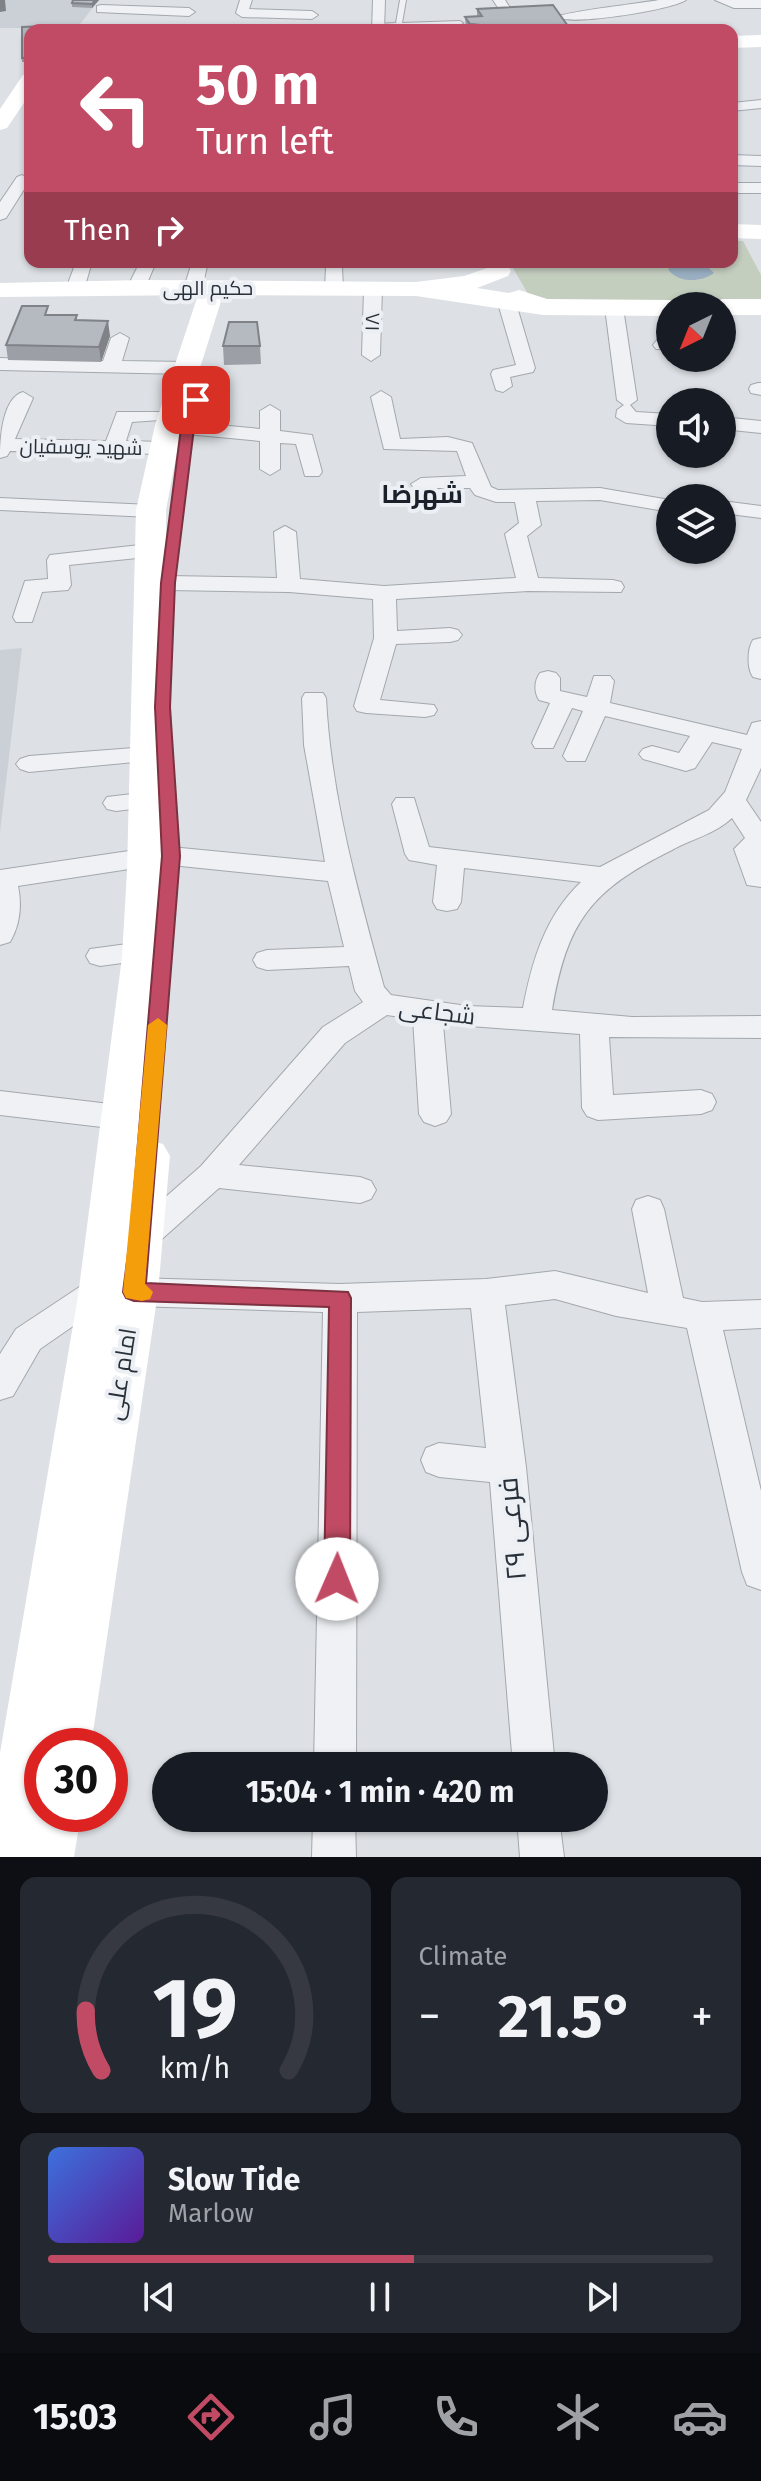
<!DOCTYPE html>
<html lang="en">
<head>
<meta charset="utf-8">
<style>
  body { margin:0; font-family:"Fira Sans",Cairo,sans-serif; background:#242831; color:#f1f3f6; height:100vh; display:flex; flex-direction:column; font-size:30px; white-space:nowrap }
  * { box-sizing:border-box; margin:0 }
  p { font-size:26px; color:#9ea1a6 }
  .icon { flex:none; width:44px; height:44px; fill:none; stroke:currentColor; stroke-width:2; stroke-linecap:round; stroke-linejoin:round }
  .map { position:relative; height:1857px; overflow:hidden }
  .side { display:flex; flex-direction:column; gap:20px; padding:20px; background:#0d0f14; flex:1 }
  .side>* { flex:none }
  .banner { position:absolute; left:24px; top:24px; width:714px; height:244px; border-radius:16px; box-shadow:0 2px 6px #0004; background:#c14b64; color:#fff; overflow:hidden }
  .needle { width:52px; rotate:223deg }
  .tools { position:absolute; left:656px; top:292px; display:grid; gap:16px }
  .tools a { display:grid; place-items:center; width:80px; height:80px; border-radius:50%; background:#171b24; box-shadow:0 2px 6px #0004; font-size:40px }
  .speed { position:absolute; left:24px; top:1728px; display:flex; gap:16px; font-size:40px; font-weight:700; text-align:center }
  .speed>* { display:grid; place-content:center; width:104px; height:104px; border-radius:50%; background:#171b24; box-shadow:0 2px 6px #0004; line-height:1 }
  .speed .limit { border:12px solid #d22; background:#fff; color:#111 }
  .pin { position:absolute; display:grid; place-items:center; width:68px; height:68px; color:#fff; margin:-34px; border-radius:16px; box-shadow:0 4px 12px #0006 }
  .me { position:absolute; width:88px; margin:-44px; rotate:1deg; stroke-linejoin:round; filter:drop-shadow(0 0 6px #0008) }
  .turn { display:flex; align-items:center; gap:28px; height:168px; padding:0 40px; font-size:36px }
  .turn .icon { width:104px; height:104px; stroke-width:2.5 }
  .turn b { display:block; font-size:56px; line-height:68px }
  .then { display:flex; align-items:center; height:76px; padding:0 40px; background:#0003; gap:16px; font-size:30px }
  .big { font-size:60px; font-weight:700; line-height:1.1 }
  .side .widget { flex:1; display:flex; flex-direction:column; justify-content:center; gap:12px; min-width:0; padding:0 28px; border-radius:16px; background:#242831 }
  .side .dial { align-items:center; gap:0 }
  .dial svg { height:208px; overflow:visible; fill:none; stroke:#363941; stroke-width:7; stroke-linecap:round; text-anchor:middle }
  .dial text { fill:#f1f3f6; stroke:none }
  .song { display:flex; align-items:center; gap:24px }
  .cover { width:96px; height:96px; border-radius:12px; background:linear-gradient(135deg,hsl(220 70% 55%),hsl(270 70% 35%)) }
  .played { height:8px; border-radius:4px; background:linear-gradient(90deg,#c14b64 55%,#363941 55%) }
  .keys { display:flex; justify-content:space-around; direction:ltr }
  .heat { display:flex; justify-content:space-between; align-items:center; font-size:44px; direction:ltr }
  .side .tiles { flex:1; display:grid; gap:20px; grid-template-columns:1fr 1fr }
  .widget:last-child { grid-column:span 2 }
  .trip { position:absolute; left:152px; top:1752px; width:456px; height:80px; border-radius:40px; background:#171b24; box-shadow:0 2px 6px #0004; font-weight:700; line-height:80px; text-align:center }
  .dock { display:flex; height:128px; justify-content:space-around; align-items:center; background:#090b0e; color:#9ea1a6 }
  .dock .icon { width:56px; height:56px }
  .dock .on { color:#c14b64 }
  .dock b { font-size:36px; color:#f1f3f6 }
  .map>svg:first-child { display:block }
</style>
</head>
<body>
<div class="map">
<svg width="761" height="1857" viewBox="0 0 761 1857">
  <rect width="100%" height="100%" fill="#dde1e5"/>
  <g fill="#cbd0d6">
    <path d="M0 0H99L76 29 86 30H30V62H22L23 31 20 28H0Z"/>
    <path d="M22 648 0 832V650Z"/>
  </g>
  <path fill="#c4cebf" d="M732 241H743L761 275V302L562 303 528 294 513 268 516 262H732Z"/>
  <path fill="#9ab0c2" d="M678 262 705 264 714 273C701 283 677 283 668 269Z"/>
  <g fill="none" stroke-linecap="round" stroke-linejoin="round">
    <defs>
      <path id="lane" d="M400 0H406L402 23 460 21 463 23 460 25 376 27 378 24 396 23Z"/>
      <g id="street">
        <path d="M240 0H252L249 9 312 11 318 15 312 19 242 17 236 13Z"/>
        <path d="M373 0H385L384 30H372Z"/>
        <path d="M493 0H505L512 11 502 14Z"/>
        <path d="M659 0H686C672 10 570 26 557 17 563 12 643 3 659 0Z"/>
        <path d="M715 0H761V8H734Z"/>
        <path d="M101 5 189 8 195 12 189 16 97 12V6Z"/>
        <path d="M761 100V108L732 111V103Z"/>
        <path d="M732 155 761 156V166L732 165Z"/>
        <path d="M22 175 30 180 6 218 0 220V202L17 177Z"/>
        <rect x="732" y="183" width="29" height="10"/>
        <path d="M76 262H92L84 289 75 294 66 289Z"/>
        <path d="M140 262H156L145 288 136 293 127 288Z"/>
        <path d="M192 262H208L202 288 193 293 184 288Z"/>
        <path d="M334 262 342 267 343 289 334 294 325 289 326 267Z"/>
        <path d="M373 284 382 289 380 355 371 361 362 355 364 289Z"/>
        <path d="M506 295 515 300 535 368 533 372 510 377 512 386 503 392 496 390 491 374 493 370 516 365 497 300Z"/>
        <path d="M614 303 623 308 637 400 630 405 636 412 670 414V426L626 423 616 417 617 410 624 405 617 400 605 308Z"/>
        <path d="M120 333 129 338 122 361 187 362 196 368 187 374 0 370V358L103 361 111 338Z"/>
        <path d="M670 339V349H656L653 345 656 341Z"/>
        <path d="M758 383H761V395L751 393 749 389 751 385Z"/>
        <path d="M381 391 391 397 400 439 448 437 472 443 491 487 498 490 600 488 670 500V512L600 500 536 501 541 525 527 536 538 578 613 580 621 582 624 587 621 592 528 591 396 599 397 631 450 628 458 630 462 635 458 640 450 642 396 644 380 700 434 705 437 710 434 715 425 717 366 713 357 711 354 706 374 638 373 599 289 592 168 590 157 583 168 576 277 578 274 532 285 526 296 532 300 579 384 586 516 578 505 534 519 523 515 502H496L475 495 470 488H414L411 484 421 478 466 476 457 451 384 449 371 397Z"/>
        <path d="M23 392 33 398 15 439 106 441 117 412H160L163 416 160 420 132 422 126 441 163 442 173 448 163 454 10 451 7 456 0 458C0 440 2 398 23 392Z"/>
        <path d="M270 405 280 411V431L312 435 322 472 319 476H305L296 444 280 443V469L270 475 260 469V441L187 434 177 428 187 422 260 429V411Z"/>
        <path d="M722 417 761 421V433L722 429Z"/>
        <path d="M0 498 151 505 161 511 151 517 0 510Z"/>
        <path d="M722 501 761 506V518L722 513Z"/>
        <path d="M149 544 157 546 160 551 157 556 69 565 71 585 68 590 42 592 32 622H16L13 617 25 581 48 579 47 560 50 555Z"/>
        <path d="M761 638V679L753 677C747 669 747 649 753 640Z"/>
        <path d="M548 671 556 673 560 678V691L587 697 594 676H610L614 681 610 703 747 735 752 723 761 721V768L746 800 761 822V887L747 885 734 849 745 838 732 818C715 834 692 839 672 850 591 890 567 921 552 1010L632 1017 761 1016V1038L609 1037 613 1095 701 1090 712 1094 716 1102 712 1110 701 1114 598 1120 587 1116 582 1108 580 1034 443 1024 451 1114 446 1122 435 1126 424 1122 419 1114 413 1019 387 1015 345 1043 239 1165 360 1177 371 1181 376 1190 371 1199 360 1203 219 1188 153 1247 141 1251 129 1247 124 1238 129 1229 201 1166 323 1027 363 1002 355 991 349 966 267 970 257 967 253 960 257 953 267 950 344 947 328 881 171 865 160 860 149 866 18 886C22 905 20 925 10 942L0 945V870L149 848 160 853 171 847 325 862 304 745 302 698 305 693H323L326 698C331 796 358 892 384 987L391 995 467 1006 523 1008C532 961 545 916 581 882L464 868 461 902 457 909 447 911 437 909 433 902 437 865 409 860 405 854 392 804 396 798H414L429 847 600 867 709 810 725 792 742 749 712 742 695 768 686 771 643 759 639 754 643 749 652 746 679 753 690 736 605 716 585 761H567L563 756 583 711 572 708 553 748H535L532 743 550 703 539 700C534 692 534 681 540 673Z"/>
        <path d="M147 747 156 750 160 755 156 760 29 772 20 769 16 764 20 759 29 756Z"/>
        <path d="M149 792 158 794 162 800 158 806 116 811 107 809 103 803 107 797Z"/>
        <path d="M142 942 152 945 156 952 152 959 100 966 90 963 86 956 90 949Z"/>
        <path d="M0 1091 127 1106 138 1110 143 1118 138 1126 127 1130 0 1115Z"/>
        <path d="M648 1196 660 1200 664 1209 683 1298 702 1302 761 1300V1328L723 1330 761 1491V1590L747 1585 742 1572 687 1328 616 1316 555 1299 505 1305 526 1467 555 1766H513L490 1482 439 1477 426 1472 421 1460 426 1448 439 1443 486 1448 471 1308 357 1312 356 1766H314L323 1312 134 1306 122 1302 118 1295 40 1349 13 1396 0 1400V1354L16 1329 93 1278 105 1274 117 1278 120 1285 134 1278 340 1284 486 1279 555 1271 648 1293 632 1209 636 1200Z"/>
        <path d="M313 1818H355L356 1857H312Z"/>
        <path d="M517 1818H559L564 1857H520Z"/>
      </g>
    </defs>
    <use href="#lane" stroke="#a3a8ae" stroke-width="2"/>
    <use href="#street" stroke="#a3a8ae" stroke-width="2"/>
    <use href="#lane" fill="#eff1f4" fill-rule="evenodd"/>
    <use href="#street" fill="#eff1f4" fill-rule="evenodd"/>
    <g fill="#fff" fill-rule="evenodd">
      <path d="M761 35V47L732 48V36Z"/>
      <path d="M30 73V94L7 128 0 130V109L23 75Z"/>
      <path d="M732 224 761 225V239L732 238Z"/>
      <path d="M499 264 508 266 511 271 508 276 477 288 509 293 519 290 547 299 670 300 681 306H670V316L543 315 416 296 223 295 182 425 166 510 165 914 145 1139 163 1144 170 1156 158 1292 91 1746H42V1814H81L74 1857H0V1753L78 1296 122 957 127 871 136 510 155 425 198 295 0 297V283L144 280 416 282 464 276Z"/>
      <path d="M722 299H761V315H722V306H710Z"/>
    </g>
  </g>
  <g fill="#9ca0a6">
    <path d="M99 0 92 8 72 7V3Z"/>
    <path d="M477 9 568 26V30H466L465 17 477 16Z"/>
    <path d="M70 25V30H30V62H22V27Z"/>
    <path d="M50 315H77V320L110 336 101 362 8 360 6 345Z"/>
    <path d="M223 346H260L261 364 224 365Z"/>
  </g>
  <g fill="#7f8287">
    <path d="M0 0H5L6 11 0 12Z"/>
    <path d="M95 0H99L92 8V4Z"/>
    <path d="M108 321 110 336 101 362 99 347Z"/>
  </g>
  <g fill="#b5bac1" stroke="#7f8287" stroke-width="2">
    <path d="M73 0H95L92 4 72 3Z"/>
    <path d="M553 5 568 26 483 30 480 25 470 24 465 17 482 16 477 9Z"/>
    <path d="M70 25V29L30 30V57L22 58V27Z"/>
    <path d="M305 27V30H239V28Z"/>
    <path d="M22 306H48L45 315H77L75 320 108 321 99 347 6 345Z"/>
    <path d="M229 322H257L260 346H223Z"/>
  </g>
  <path fill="#c14b64" stroke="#7d3141" stroke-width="2" d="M191 398 202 400 194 428 175 583 170 707 180 856 146 1283 348 1292 351 1298 350 1579 346 1587 337 1591 328 1587 324 1579 329 1307 134 1301 126 1298 123 1292 130 1238 162 856 155 707 161 583 181 428Z"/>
  <path fill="#f59e0b" d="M158 1018 167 1025 145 1284 153 1292 150 1299 142 1301 126 1298 123 1292 148 1025Z"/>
  <g text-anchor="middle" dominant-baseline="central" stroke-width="8" stroke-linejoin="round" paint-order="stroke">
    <g font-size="20" fill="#28303a" stroke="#eceff3">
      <text x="208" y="288">حکیم الهی</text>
      <text transform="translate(372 322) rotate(-89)">۱۸</text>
      <text transform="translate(81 447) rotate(1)">شهید یوسفیان</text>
    </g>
    <g font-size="24" fill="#28303a" stroke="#eceff3">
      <text transform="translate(437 1012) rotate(7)">شجاعی</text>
      <text transform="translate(121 1374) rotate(-81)">امام علی</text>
    </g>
    <g font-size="26" font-weight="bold" fill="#1a212b" stroke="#eceff3">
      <text x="422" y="494">شهرضا</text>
    </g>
    <g font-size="28" fill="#28303a" stroke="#eceff3">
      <text transform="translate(512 1529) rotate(-95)">فرعی ۲۹</text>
    </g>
  </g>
</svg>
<div class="tools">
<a><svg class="needle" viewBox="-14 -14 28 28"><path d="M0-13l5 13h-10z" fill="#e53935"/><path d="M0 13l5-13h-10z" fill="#9ea1a6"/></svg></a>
<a><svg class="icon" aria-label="sound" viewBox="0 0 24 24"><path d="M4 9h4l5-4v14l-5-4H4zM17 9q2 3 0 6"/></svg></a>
<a><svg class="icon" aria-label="layers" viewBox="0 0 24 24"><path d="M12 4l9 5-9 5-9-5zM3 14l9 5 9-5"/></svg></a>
</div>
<div class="speed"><div class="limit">30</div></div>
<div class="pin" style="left:196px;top:400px;background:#d93025"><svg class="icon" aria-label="arrive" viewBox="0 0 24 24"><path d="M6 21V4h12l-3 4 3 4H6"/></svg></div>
<svg class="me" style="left:337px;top:1579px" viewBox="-20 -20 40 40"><circle r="19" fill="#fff"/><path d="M0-13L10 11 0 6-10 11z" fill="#c14b64"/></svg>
<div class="trip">15:04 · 1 min · 420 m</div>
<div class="banner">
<div class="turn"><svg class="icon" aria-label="left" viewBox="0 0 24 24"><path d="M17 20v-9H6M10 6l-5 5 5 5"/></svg><div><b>50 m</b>Turn left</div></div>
<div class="then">Then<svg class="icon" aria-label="right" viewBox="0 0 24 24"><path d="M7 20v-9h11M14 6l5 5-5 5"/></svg></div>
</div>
</div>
<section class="side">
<div class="tiles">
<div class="widget dial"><svg viewBox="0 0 100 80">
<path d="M14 69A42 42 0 1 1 86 69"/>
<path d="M14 69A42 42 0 0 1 8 46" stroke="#c14b64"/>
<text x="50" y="56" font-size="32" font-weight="700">19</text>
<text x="50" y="72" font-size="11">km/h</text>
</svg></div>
<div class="widget"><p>Climate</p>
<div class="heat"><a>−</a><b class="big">21.5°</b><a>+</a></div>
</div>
<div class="widget">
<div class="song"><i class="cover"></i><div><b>Slow Tide</b><p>Marlow</p></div></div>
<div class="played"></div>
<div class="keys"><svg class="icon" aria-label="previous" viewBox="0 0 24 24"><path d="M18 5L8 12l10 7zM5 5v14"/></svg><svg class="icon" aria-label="pause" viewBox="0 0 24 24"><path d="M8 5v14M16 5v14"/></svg><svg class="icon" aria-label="next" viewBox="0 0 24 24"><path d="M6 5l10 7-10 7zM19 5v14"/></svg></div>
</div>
</div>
</section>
<nav class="dock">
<b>15:03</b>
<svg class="icon on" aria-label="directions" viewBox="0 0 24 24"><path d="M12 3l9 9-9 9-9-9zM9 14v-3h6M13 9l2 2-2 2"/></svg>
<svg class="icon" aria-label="music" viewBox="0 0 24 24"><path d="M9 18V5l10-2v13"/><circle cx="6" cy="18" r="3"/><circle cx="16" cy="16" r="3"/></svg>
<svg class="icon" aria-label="phone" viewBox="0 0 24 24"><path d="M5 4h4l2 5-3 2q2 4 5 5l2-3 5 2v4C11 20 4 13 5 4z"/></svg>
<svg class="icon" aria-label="climate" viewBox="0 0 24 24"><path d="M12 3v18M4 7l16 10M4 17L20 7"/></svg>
<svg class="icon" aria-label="car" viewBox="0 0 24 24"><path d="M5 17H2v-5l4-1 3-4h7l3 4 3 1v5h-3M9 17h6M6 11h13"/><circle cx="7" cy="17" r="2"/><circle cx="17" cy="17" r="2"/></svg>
</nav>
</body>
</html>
